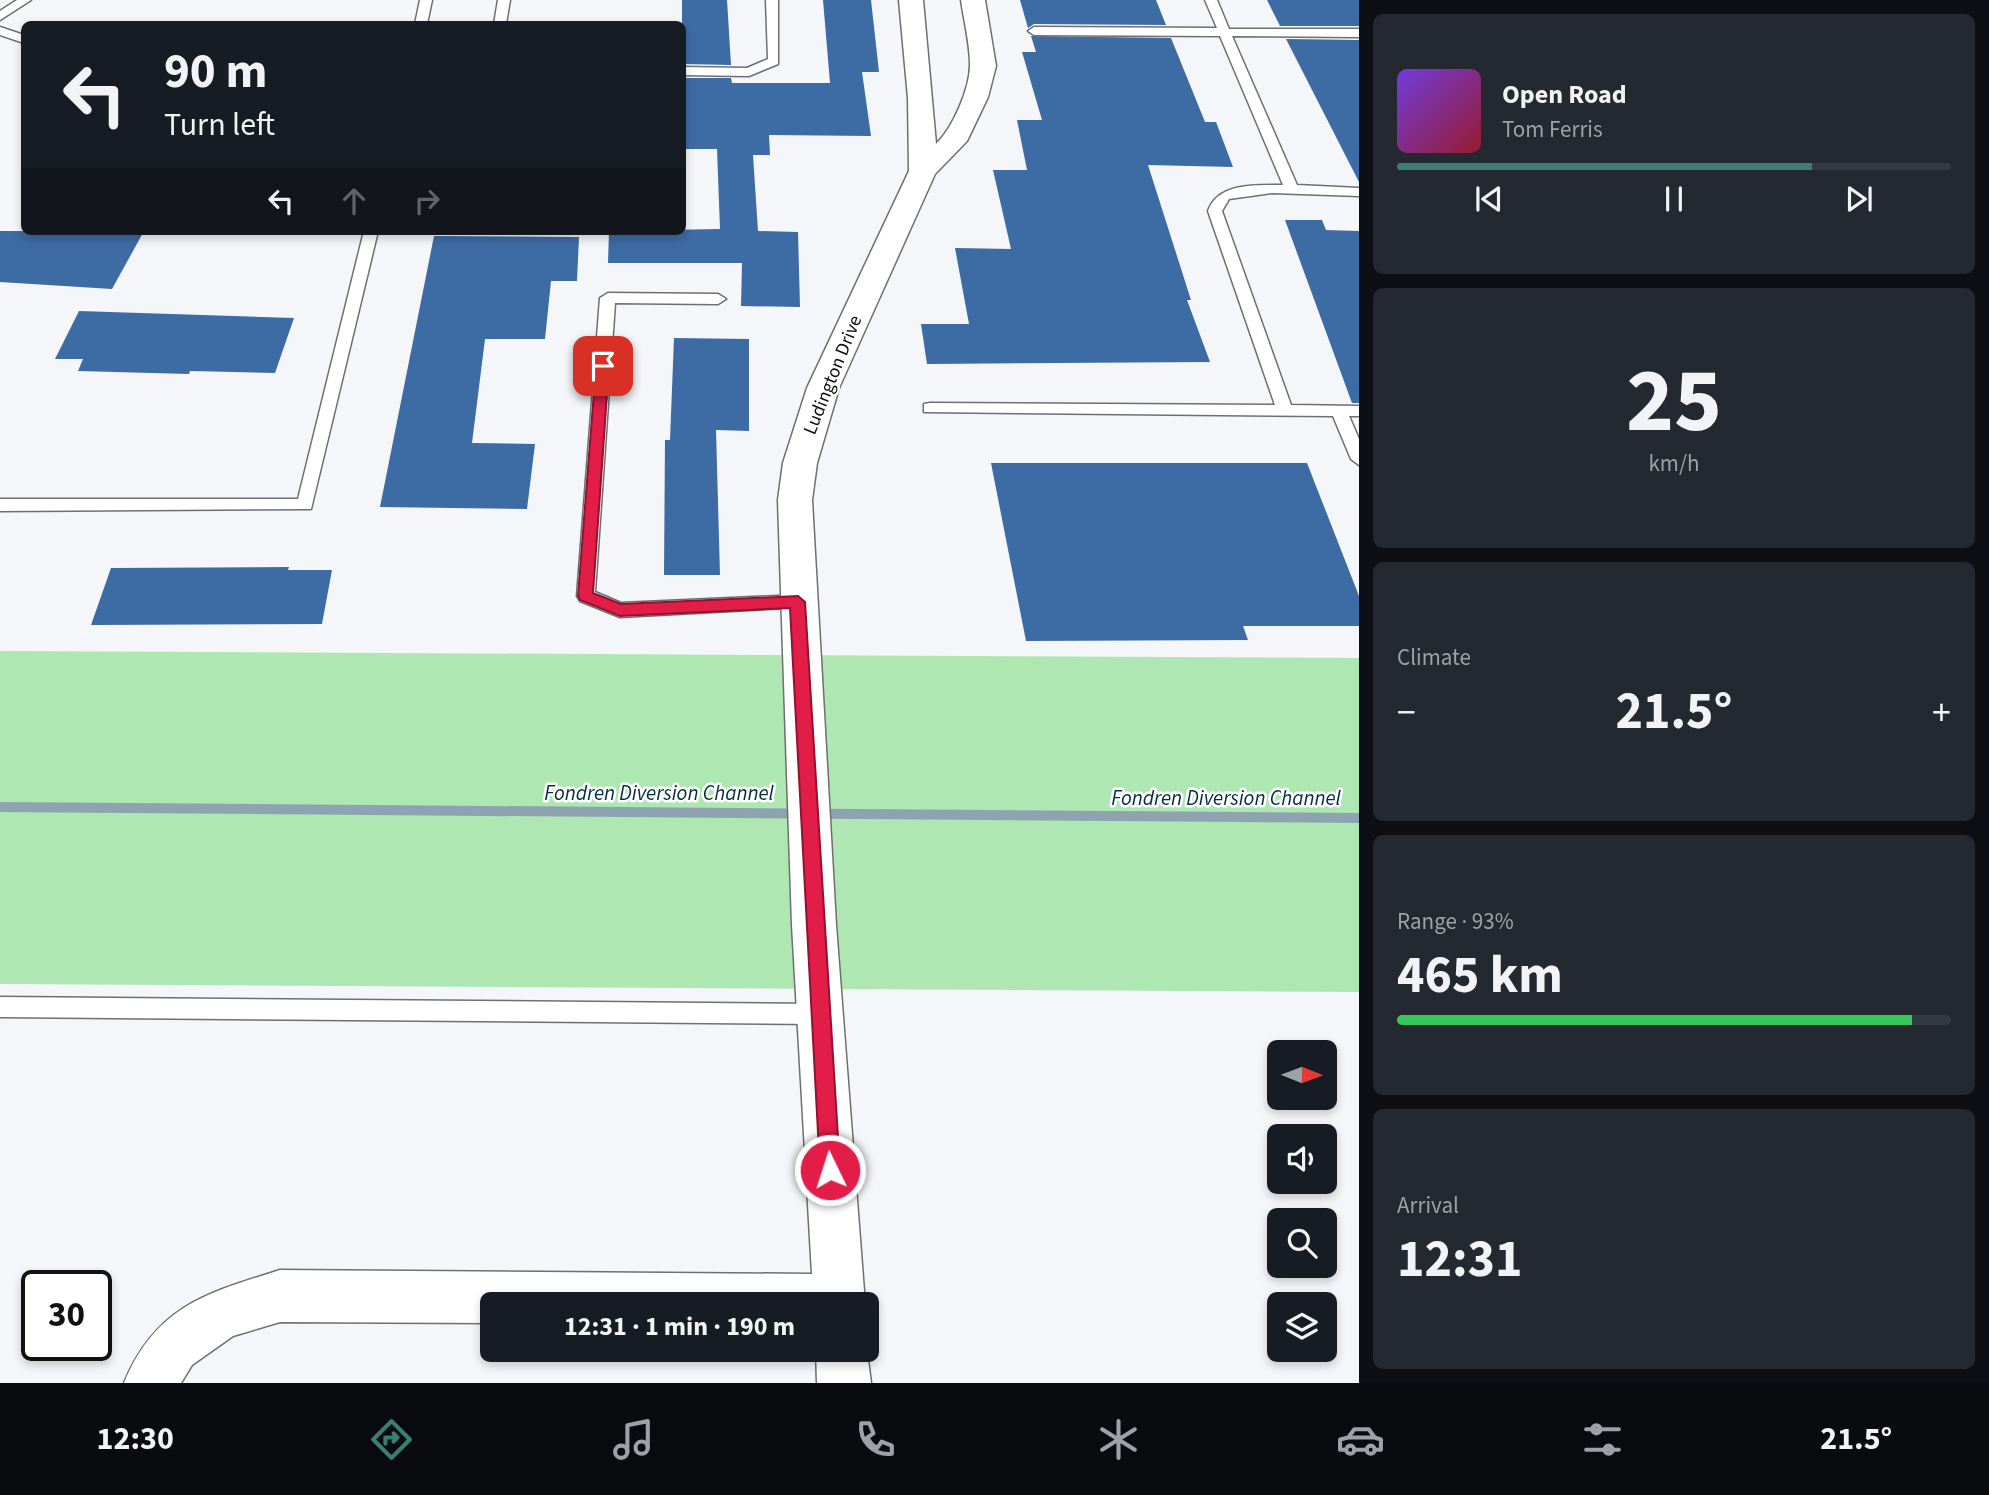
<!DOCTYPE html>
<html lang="en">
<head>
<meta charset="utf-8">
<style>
  body { margin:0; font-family:"Source Sans 3",sans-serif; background:#242831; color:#f1f3f6; height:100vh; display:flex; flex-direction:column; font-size:26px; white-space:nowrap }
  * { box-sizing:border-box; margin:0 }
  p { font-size:23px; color:#9ea1a6 }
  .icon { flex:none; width:38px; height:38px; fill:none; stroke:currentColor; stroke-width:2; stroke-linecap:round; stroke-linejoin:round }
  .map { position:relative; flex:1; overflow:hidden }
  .drawer { display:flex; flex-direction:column; gap:14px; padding:14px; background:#0d0f14; width:630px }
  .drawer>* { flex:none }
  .hud { position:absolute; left:21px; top:21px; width:665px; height:214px; border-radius:10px; box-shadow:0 4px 10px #0003; background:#171b24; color:#f1f3f6; overflow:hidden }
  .needle { width:46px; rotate:91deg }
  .controls { position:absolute; left:1267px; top:1040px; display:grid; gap:14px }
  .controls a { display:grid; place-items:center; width:70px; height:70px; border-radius:10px; background:#171b24; box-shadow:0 4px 10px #0003; font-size:35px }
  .speed { position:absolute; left:21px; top:1270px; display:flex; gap:14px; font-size:35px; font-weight:700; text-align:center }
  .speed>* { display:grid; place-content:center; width:91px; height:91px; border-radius:50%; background:#171b24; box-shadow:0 4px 10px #0003; line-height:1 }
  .speed .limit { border:4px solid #111; border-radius:10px; background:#fff; color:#111 }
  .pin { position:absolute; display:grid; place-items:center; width:60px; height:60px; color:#fff; margin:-30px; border-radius:14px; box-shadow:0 4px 10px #0006 }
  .me { position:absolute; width:77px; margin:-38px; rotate:356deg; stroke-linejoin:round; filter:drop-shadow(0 0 5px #0008) }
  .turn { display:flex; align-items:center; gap:24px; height:147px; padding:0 28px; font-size:32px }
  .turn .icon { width:91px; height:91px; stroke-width:2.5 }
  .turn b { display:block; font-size:49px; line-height:60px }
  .lanes { display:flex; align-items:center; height:66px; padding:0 28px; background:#0003; justify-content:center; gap:35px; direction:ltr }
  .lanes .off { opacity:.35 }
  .big { font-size:52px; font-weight:700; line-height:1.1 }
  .drawer .card { flex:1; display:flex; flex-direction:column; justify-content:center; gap:10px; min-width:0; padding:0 24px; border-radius:10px; background:#242831 }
  .drawer .dial { align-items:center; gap:0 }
  .dial b { font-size:91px; line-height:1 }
  .song { display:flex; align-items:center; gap:21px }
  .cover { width:84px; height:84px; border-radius:10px; background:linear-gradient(135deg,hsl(260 70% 55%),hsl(350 70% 35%)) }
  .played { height:7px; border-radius:4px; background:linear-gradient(90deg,#3b7f73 75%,#363941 75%) }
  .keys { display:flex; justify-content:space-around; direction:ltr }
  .heat { display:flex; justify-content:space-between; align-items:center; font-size:38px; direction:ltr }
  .charge { height:10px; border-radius:5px; background:linear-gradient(90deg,#34c759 93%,#363941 0) }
  .trip { position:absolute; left:480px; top:1292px; width:399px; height:70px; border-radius:10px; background:#171b24; box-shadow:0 4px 10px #0003; font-weight:700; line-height:70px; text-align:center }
  .menu { display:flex; height:112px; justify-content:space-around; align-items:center; background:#090b0e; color:#9ea1a6 }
  .menu .icon { width:49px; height:49px }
  .menu .selected { color:#3b7f73 }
  .menu b { font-size:32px; color:#f1f3f6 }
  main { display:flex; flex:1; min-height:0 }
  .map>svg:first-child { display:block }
</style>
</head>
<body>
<main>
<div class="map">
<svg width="1359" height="1383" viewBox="0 0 1359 1383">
  <rect width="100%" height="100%" fill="#f4f6f9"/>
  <path fill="#afe7b3" d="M0 651 1359 658V992L0 984Z"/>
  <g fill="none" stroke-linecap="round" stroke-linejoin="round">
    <path fill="#8da3af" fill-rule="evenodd" d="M0 802 1359 813V823L0 812Z"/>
  </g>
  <g fill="#3d6ba3">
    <path d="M682 0H727L731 65 682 64Z"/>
    <path d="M823 0H871L879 72H862L871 136 769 135 770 155H753L758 231 798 232 800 307 741 306 742 263H608L609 231 720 229 717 149H682V78H731L732 83H830Z"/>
    <path d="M1020 0H1156L1166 25 1034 24 1028 28Z"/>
    <path d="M1267 0H1359V26H1280Z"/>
    <path d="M1031 36 1171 38 1205 122H1216L1233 167 1148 165 1191 300H1187L1210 362 927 364 921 324H969L955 248 1011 249 993 170H1027L1017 120H1042L1022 52H1036Z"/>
    <path d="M1286 39 1359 40V182Z"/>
    <path d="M1285 220H1322L1326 230 1359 231V403H1352Z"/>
    <path d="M0 231H144L112 289 0 282Z"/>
    <path d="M434 236 579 237 577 281H551L545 339H485L472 443 535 444 527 509 380 507Z"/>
    <path d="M79 311 294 318 275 373 190 371 189 374 78 371 83 359H55Z"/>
    <path d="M674 338 749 339V431L716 430 720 575H664L665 440H670Z"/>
    <path d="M991 463H1307L1359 596V626H1243L1248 640 1026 641Z"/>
    <path d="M289 567 288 570H332L322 624 91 625 111 568Z"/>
  </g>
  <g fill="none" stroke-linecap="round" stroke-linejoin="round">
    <defs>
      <g id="service">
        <path d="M17 0H31L0 20V11Z"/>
        <path d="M420 0H432L427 24H415Z"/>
        <path d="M498 0H510L506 24H494Z"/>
        <path d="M766 0H778V64L749 76 682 75V67L747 68 768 59Z"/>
        <path d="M1205 0H1217L1229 29H1359V37L1232 36 1297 185 1359 188V196L1272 193 1229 199 1222 211 1291 405 1359 406V416H1349L1359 439V465L1351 459 1333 416 924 412V404L930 403 1275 405 1208 211C1218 182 1257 185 1283 185L1220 36 1034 35 1028 31 1034 27 1217 28Z"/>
        <path d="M0 27 24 35V43L0 35Z"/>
        <path d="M364 231H378L311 509 0 511V499H298Z"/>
        <path d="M608 293 718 294 726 299 718 304 615 303 595 592 621 603 798 595 804 597 807 602 804 607 620 617 580 601 577 596 600 298Z"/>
        <path d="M0 997 820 1004 828 1007 831 1014 828 1021 820 1024 0 1017Z"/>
      </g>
      <g id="minor">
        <path d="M899 0H923L936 144C953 128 970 88 970 65 970 44 964 21 961 0H985L996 66 988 97 967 141 935 174 839 388 817 463 812 500 836 925 865 1304H492V1323L280 1322 233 1336 192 1365 181 1383H124C156 1306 207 1293 280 1270L812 1274 792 925 778 500 783 463 807 388 909 171 908 98Z"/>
        <path d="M866 1344 871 1383H817L816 1349H866Z"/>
      </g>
    </defs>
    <use href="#service" stroke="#6d6f71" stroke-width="3"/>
    <use href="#minor" stroke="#6d6f71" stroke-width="3"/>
    <use href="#service" fill="#fff" fill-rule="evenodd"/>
    <use href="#minor" fill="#fff" fill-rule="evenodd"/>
  </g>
  <path fill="#e11d48" stroke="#92132f" stroke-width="2" d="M603 362 609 366 593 593 621 604 798 596 805 602 840 1170 837 1177 830 1180 823 1177 820 1170 790 608 620 616 580 600 578 596 596 366Z"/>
  <g text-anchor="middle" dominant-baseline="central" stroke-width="5" stroke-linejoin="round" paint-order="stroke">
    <g font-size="19" fill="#0c0c0d" stroke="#fff">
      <text transform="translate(833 375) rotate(-68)">Ludington Drive</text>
    </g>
    <g font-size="21" font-style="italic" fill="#042e3f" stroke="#fff">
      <text x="659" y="793">Fondren Diversion Channel</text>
      <text x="1226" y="798">Fondren Diversion Channel</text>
    </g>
  </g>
</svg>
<div class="controls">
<a><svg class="needle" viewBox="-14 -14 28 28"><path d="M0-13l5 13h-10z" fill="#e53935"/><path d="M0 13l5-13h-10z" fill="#9ea1a6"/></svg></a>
<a><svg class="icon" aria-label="sound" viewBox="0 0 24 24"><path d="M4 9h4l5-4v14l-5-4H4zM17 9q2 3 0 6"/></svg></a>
<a><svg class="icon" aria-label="search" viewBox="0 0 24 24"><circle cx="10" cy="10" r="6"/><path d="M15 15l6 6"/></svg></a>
<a><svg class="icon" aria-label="layers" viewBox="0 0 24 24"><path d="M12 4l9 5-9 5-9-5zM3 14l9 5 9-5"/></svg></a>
</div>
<div class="speed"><div class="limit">30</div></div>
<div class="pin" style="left:603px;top:366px;background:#d93025"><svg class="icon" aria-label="arrive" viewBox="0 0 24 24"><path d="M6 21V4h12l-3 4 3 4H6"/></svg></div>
<svg class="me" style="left:830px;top:1170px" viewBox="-20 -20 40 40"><circle r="17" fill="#e11d48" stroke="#fff" stroke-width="3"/><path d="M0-11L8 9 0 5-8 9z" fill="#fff"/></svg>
<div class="trip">12:31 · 1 min · 190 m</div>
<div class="hud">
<div class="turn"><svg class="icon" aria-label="left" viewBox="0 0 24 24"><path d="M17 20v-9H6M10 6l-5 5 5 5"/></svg><div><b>90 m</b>Turn left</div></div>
<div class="lanes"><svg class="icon" aria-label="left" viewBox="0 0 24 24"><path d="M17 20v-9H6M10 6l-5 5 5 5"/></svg><svg class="icon off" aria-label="ahead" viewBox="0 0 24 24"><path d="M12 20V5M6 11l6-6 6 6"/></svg><svg class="icon off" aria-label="right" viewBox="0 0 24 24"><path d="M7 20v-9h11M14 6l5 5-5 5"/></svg></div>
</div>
</div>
<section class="drawer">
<div class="card">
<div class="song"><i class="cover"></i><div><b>Open Road</b><p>Tom Ferris</p></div></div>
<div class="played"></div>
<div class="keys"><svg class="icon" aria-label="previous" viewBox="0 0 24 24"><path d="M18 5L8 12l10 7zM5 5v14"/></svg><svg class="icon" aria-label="pause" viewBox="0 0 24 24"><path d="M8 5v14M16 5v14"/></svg><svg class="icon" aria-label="next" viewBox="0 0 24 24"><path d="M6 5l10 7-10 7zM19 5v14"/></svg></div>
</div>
<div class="card dial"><b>25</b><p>km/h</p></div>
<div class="card"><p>Climate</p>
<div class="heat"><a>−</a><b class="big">21.5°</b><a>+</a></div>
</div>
<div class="card"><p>Range · 93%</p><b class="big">465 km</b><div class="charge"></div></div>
<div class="card"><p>Arrival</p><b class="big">12:31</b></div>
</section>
</main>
<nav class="menu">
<b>12:30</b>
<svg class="icon selected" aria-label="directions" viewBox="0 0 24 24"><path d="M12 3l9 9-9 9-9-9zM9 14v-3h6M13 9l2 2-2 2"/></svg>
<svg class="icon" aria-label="music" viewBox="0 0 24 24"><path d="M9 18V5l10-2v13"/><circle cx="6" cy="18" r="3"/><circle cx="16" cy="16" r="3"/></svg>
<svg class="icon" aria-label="phone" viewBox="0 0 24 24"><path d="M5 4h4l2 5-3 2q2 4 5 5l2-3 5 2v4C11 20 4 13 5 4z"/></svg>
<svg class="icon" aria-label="climate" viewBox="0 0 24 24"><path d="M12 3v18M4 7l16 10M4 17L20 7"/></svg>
<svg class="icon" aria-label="car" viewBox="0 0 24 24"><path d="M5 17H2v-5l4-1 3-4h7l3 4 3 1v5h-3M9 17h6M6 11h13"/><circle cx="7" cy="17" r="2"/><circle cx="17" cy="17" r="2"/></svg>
<svg class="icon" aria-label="filters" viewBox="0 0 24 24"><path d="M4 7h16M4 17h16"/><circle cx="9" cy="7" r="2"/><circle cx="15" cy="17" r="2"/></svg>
<b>21.5°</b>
</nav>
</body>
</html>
